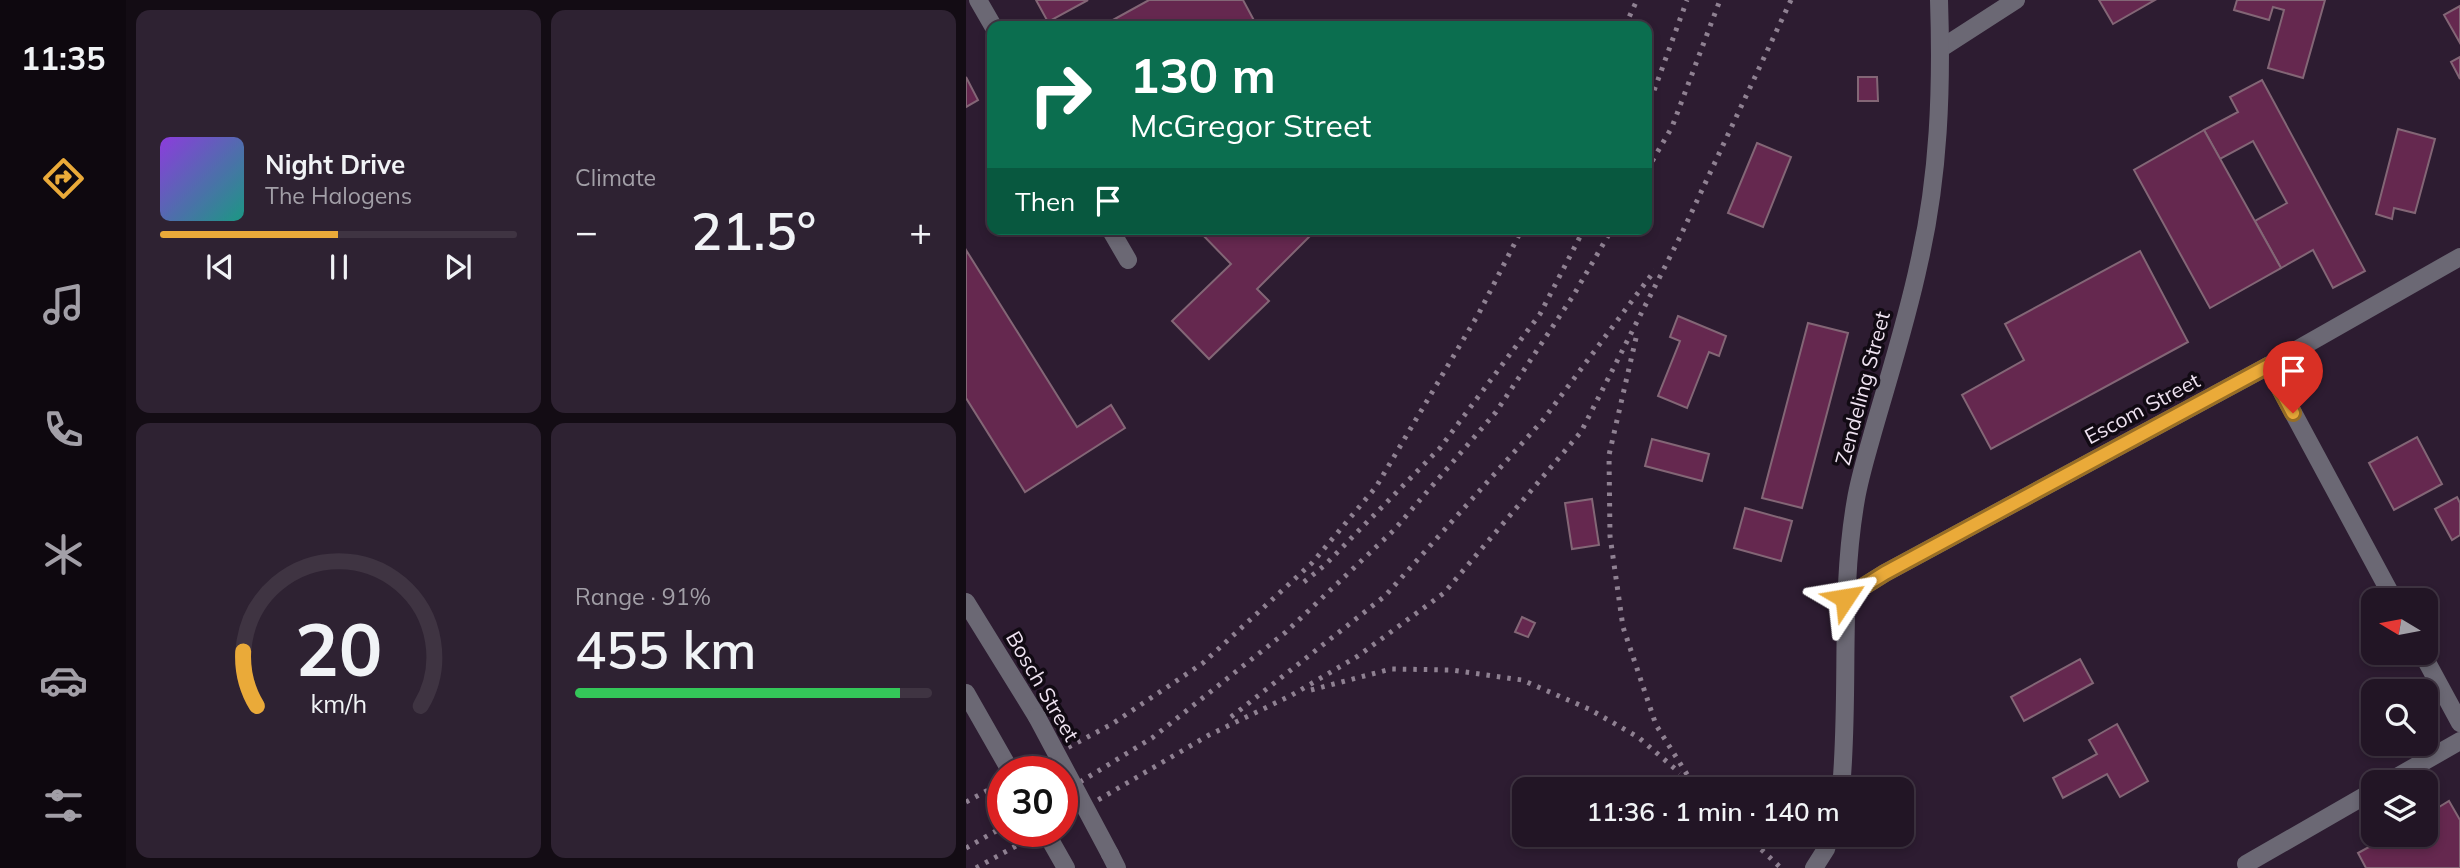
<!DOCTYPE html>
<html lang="en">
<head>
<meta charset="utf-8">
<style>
  body { margin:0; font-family:Mulish,sans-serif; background:#2e2232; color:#f1f3f6; height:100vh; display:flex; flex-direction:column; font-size:26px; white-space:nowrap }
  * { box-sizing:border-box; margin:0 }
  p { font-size:23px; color:#a29fa7 }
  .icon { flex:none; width:38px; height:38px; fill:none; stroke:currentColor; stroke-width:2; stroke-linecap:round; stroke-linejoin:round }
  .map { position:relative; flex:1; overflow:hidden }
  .panel { display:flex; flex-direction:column; gap:10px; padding:10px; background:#130c14; width:840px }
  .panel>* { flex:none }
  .top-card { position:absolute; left:21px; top:21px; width:665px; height:214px; border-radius:14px; box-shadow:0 4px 10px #0003,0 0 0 2px #3f3442; background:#0b6e4f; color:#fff; overflow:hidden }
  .needle { width:46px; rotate:280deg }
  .fabs { position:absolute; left:1395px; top:588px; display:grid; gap:14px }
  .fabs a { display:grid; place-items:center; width:77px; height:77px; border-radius:14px; background:#221525; box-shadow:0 4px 10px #0003,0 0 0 2px #3f3442; font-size:35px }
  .speed { position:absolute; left:21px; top:756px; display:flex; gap:14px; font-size:35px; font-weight:700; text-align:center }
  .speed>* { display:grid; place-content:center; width:91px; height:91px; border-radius:50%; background:#221525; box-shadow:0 4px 10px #0003,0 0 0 2px #3f3442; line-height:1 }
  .speed .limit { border:10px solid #d22; background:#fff; color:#111 }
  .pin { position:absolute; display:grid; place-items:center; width:60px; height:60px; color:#fff; margin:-72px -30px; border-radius:50% 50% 50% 0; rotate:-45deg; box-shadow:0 0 7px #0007 }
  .pin .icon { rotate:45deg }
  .me { position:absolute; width:77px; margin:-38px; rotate:57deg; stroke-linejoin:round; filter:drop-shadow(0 0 5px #0008) }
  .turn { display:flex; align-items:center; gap:24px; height:147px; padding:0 28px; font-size:32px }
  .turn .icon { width:91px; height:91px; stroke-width:2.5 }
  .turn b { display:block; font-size:49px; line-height:60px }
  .then { display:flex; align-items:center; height:66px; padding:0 28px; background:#0003; gap:14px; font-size:26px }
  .big { font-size:52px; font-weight:600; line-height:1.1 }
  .panel .tile { flex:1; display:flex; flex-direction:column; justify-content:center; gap:10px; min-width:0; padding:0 24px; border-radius:14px; background:#2e2232 }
  .panel .dial { align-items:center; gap:0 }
  .dial svg { height:182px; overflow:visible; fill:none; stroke:#3f3442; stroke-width:7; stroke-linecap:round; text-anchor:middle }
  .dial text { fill:#f1f3f6; stroke:none }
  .song { display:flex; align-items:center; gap:21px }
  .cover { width:84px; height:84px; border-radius:10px; background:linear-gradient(135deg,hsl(270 70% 55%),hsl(170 70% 35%)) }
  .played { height:7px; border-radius:4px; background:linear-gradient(90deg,#eaaa39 50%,#3f3442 50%) }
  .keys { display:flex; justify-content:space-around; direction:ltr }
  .heat { display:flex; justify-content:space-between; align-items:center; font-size:38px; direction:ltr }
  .charge { height:10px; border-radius:5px; background:linear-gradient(90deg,#34c759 91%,#3f3442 0) }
  .panel .tiles { flex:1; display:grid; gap:10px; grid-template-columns:repeat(2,1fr) }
  .trip { position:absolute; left:546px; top:777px; width:402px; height:70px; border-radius:14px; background:#221525; box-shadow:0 4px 10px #0003,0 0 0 2px #3f3442; font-weight:600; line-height:70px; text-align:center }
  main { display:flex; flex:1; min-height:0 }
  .menu { display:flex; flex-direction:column; width:126px; justify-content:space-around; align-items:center; background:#0e080f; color:#a29fa7 }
  .menu .icon { width:49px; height:49px }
  .menu .on { color:#eaaa39 }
  .menu b { font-size:32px; color:#f1f3f6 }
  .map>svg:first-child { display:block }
</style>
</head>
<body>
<main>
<nav class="menu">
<b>11:35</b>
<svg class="icon on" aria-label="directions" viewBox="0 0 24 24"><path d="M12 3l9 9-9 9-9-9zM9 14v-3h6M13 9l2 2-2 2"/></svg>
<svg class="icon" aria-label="music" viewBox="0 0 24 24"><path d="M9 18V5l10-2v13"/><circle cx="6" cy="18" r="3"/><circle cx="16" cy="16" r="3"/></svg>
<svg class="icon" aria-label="phone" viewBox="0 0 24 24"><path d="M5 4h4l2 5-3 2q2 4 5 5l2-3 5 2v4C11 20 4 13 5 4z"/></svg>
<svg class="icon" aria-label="climate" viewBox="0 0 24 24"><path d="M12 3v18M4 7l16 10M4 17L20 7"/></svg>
<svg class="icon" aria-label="car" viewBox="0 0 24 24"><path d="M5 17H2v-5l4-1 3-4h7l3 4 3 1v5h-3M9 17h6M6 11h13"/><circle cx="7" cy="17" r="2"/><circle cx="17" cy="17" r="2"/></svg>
<svg class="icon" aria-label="filters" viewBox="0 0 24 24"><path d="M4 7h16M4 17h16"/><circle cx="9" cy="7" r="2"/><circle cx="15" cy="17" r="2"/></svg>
</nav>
<section class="panel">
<div class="tiles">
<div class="tile">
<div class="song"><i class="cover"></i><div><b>Night Drive</b><p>The Halogens</p></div></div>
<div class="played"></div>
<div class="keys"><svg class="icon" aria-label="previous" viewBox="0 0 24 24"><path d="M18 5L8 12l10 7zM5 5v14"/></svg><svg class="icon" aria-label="pause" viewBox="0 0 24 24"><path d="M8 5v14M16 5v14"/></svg><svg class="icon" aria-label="next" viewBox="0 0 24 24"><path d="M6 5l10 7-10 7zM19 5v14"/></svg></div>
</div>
<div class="tile"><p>Climate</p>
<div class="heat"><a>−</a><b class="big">21.5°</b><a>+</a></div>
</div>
<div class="tile dial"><svg viewBox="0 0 100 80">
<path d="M14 69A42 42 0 1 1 86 69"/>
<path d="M14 69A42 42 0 0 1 8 45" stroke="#eaaa39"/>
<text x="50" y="56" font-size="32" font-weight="700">20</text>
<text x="50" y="72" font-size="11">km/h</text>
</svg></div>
<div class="tile"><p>Range · 91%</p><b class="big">455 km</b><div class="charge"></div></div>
</div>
</section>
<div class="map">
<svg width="1494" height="868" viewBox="0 0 1494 868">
  <rect width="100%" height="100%" fill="#2d1c31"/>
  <g fill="#65284f" stroke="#836676" stroke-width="2">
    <path d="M70 0H122L82 22Z"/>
    <path d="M183 0H277L291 26H136Z"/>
    <path d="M1133 0H1189L1147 24Z"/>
    <path d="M1271 0H1359L1337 78 1302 68 1318 10 1307 7 1303 20 1268 10Z"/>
    <path d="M1494 6V43L1478 15Z"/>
    <path d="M1494 57V79L1485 62Z"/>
    <path d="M0 77 12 100 0 107Z"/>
    <path d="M892 77H911L912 101H892Z"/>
    <path d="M1296 80 1399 271 1367 288 1347 250 1315 268 1289 221 1321 203 1287 141 1254 159 1238 130 1272 112 1264 97Z"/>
    <path d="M1432 129 1469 139 1449 213 1428 208 1426 219 1410 214Z"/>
    <path d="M1238 130 1315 268 1244 308 1168 170Z"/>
    <path d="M791 143 825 157 797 227 762 213Z"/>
    <path d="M231 229H351L291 289 303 301 243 359 206 321 265 264Z"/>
    <path d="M0 250 111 427 145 405 159 428 59 492 0 398Z"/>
    <path d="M1174 251 1222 342 1025 449 996 395 1058 360 1039 324Z"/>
    <path d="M712 316 760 336 753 356 743 352 721 408 692 396 714 341 704 337Z"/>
    <path d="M842 323 882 333 836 508 796 498Z"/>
    <path d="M1451 437 1476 484 1428 510 1403 463Z"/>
    <path d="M686 439 743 454 736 481 679 466Z"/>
    <path d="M1491 497 1494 503V535L1486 540 1469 509Z"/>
    <path d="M626 499 633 545 606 549 599 503Z"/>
    <path d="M779 508 826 521 815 561 768 548Z"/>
    <path d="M556 617 569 623 562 637 549 632Z"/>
    <path d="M1114 659 1127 683 1058 721 1045 697Z"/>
    <path d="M1151 724 1182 781 1154 797 1141 774 1097 798 1087 778 1131 754 1123 740Z"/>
    <path d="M1483 801 1494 820V868H1400L1392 853 1425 835H1460V815Z"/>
  </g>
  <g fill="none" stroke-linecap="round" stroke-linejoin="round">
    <g stroke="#6b6874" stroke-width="18">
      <path d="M12 0 27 26"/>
      <path d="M974 49 1050 0"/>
      <path d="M144 229 162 260"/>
      <path d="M1302 366 1428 600"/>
      <path d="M879 598 919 573 1302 366 1494 257"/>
      <path d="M0 602 71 717"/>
      <path d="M1456 653 1494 723"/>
      <path d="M0 693 45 772"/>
      <path d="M1422 782 1494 741"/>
      <path d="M875 789C884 692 873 595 890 499 894 476 901 454 907 432 923 376 941 320 953 263 973 176 976 89 973 0"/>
      <path d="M79 831 100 868"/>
      <path d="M144 854 151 868"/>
      <path d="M1280 864 1407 791"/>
      <path d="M848 868 860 849 864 835"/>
    </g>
    <g stroke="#8f8192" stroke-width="5" stroke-dasharray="3.5 7" stroke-linecap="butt">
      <path d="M659 26 671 0"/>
      <path d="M681 110 721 0"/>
      <path d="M681 170 706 127 754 0"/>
      <path d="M670 338 643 455 644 536 657 627 690 725 727 784"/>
      <path d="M338 582 359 565 474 448 574 314 618 229"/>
      <path d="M345 690 425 669 485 670 556 680 623 709 672 737 714 773"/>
      <path d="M265 717 419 596 577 420 689 270"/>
      <path d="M56 772 146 724 237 663 346 563 410 487 513 313 556 229"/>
      <path d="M96 793 186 738 320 632 428 530 530 412 607 296 646 229"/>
      <path d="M0 802 37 782"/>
      <path d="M96 821 243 735 326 695 392 656 478 593 615 432 714 237 825 0"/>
      <path d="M780 835 815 868"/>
      <path d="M0 848 37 827"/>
      <path d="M10 868 77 831"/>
    </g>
    <path stroke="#6b6874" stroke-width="18" d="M71 717 144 854"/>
  </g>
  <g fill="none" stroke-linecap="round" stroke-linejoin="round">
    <defs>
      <path id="route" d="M879 598 919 573 1302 366 1327 413"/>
    </defs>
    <use href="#route" stroke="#986e25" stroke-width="18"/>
    <use href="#route" stroke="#eaaa39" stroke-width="12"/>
  </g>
  <g text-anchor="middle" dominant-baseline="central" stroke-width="7" stroke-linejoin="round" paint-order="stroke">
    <g font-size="21" fill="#efe3f1" stroke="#110a13">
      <text transform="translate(896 388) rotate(-75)">Zendeling Street</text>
      <text transform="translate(1176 408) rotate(-28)">Escom Street</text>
      <text transform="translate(77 686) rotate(60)">Bosch Street</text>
    </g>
  </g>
</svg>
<div class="fabs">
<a><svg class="needle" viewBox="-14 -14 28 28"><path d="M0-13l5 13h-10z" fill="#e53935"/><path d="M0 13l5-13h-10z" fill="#a29fa7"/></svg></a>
<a><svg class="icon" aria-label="search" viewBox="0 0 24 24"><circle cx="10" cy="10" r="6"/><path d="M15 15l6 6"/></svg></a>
<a><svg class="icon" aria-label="layers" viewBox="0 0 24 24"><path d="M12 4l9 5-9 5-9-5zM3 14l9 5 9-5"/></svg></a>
</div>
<div class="speed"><div class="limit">30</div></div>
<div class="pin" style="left:1327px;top:413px;background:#d93025"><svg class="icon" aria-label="arrive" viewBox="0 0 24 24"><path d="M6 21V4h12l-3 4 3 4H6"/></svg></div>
<svg class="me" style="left:879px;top:598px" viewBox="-20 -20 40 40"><path d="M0-17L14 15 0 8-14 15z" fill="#eaaa39" stroke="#fff" stroke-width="4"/></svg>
<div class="trip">11:36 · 1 min · 140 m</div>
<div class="top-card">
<div class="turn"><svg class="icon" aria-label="right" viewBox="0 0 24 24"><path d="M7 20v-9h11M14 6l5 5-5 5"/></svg><div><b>130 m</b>McGregor Street</div></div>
<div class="then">Then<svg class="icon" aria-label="arrive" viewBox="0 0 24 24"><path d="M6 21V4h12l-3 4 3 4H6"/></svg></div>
</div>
</div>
</main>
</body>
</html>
